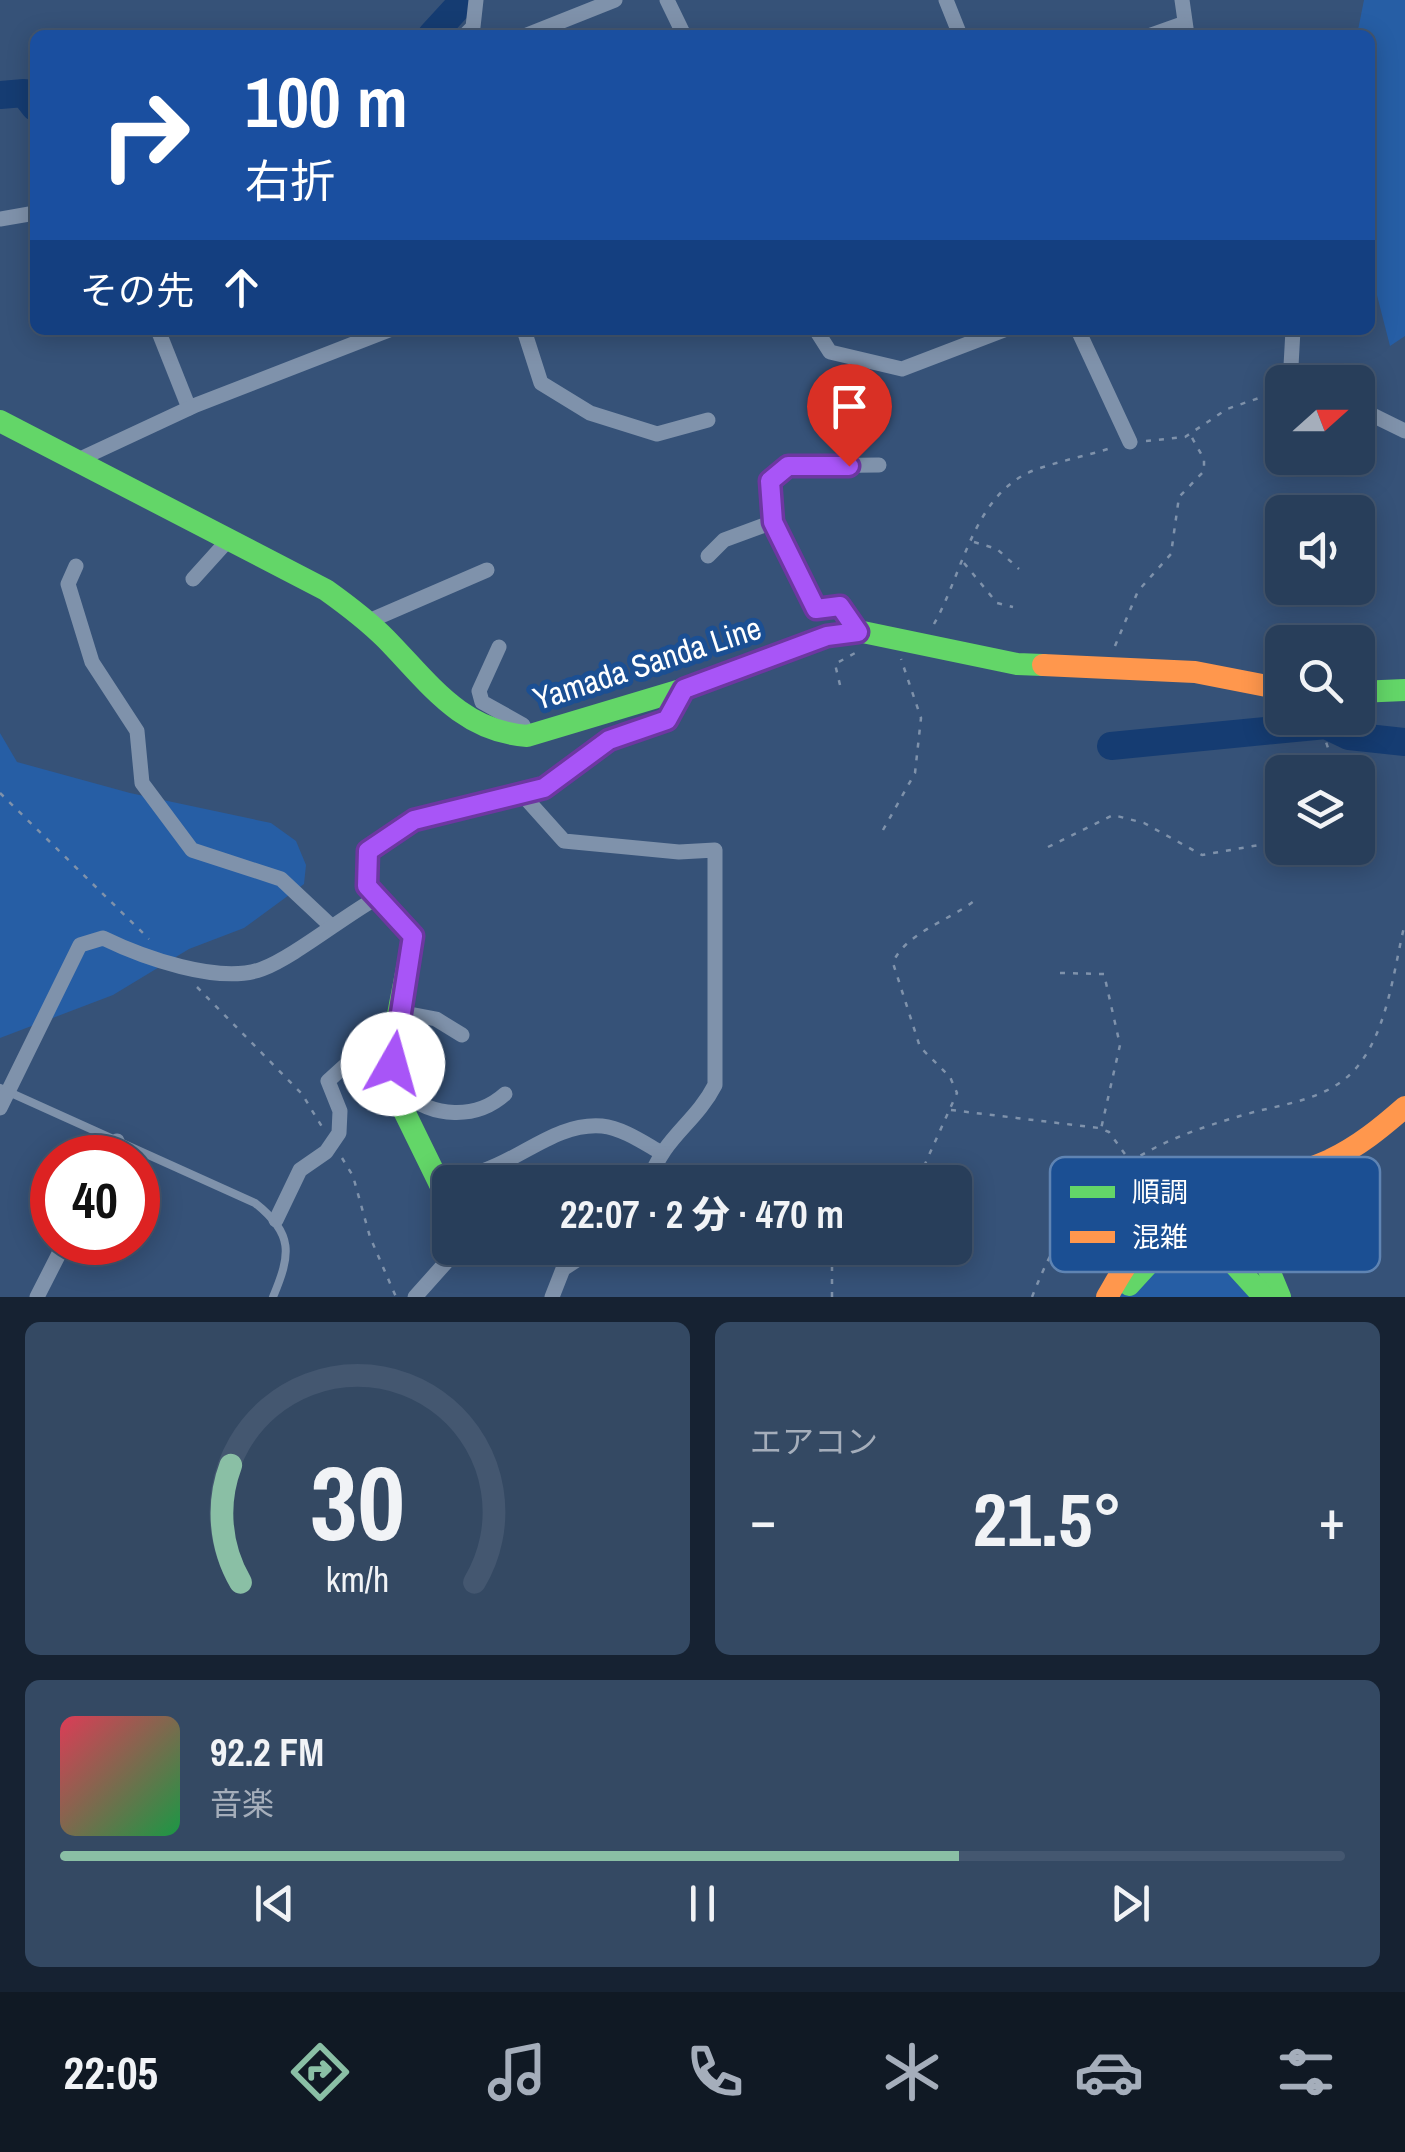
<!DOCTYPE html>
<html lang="ja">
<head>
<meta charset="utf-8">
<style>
  body { margin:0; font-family:"Archivo Narrow","Noto Sans JP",sans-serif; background:#344963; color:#f1f3f6; height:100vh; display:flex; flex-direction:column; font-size:38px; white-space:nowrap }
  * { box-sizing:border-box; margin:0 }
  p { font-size:32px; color:#a5aebb }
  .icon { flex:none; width:55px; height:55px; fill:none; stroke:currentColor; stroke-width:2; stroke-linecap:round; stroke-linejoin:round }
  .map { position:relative; height:1297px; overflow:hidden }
  .side { display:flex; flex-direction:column; gap:25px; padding:25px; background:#162232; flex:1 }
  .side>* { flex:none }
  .banner { position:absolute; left:30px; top:30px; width:1345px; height:305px; border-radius:15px; box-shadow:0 5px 25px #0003,0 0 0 2px #445770; background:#1a4fa0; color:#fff; overflow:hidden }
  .needle { width:65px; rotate:69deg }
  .buttons { position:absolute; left:1265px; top:365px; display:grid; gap:20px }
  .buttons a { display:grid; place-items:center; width:110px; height:110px; border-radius:15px; background:#283e5a; box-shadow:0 5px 25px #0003,0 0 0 2px #445770; font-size:50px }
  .speed { position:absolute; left:30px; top:1135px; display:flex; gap:20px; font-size:50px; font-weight:700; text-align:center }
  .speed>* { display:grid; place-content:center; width:130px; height:130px; border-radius:50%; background:#283e5a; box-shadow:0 5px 25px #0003,0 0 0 2px #445770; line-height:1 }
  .speed .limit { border:15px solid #d22; background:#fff; color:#111 }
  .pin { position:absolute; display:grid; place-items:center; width:85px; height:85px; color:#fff; margin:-102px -42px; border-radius:50% 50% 50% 0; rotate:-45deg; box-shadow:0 0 10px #0007 }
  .pin .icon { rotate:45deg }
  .me { position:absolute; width:110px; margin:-55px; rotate:7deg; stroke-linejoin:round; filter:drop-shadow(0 0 8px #0008) }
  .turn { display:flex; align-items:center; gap:35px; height:210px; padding:0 50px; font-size:45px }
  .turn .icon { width:130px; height:130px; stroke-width:2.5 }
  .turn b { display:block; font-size:70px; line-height:85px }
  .then { display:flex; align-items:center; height:95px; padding:0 50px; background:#0003; gap:20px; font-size:38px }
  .big { font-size:75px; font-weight:800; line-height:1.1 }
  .side .tile { flex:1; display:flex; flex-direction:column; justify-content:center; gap:15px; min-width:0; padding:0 35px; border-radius:15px; background:#344963 }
  .side .dial { align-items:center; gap:0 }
  .dial svg { height:260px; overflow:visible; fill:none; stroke:#445770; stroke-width:7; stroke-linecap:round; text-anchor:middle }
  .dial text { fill:#f1f3f6; stroke:none }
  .song { display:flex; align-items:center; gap:30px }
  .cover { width:120px; height:120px; border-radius:15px; background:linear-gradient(135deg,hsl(350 70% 55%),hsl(140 70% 35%)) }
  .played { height:10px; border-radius:5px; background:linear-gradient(90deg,#8abfa5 70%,#445770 70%) }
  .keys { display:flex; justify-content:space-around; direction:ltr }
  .heat { display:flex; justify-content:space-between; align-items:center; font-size:55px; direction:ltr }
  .side .tiles { flex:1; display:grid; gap:25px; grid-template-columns:1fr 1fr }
  .tile:last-child { grid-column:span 2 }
  .trip { position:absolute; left:432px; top:1165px; width:540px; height:100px; border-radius:15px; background:#283e5a; box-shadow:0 5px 25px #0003,0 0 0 2px #445770; font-weight:800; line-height:100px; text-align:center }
  .tab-bar { display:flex; height:160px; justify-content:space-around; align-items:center; background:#101924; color:#a5aebb }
  .tab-bar .icon { width:70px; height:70px }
  .tab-bar .selected { color:#8abfa5 }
  .tab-bar b { font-size:45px; color:#f1f3f6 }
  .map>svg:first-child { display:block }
</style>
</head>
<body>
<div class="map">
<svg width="1405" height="1297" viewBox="0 0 1405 1297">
  <rect width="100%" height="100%" fill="#365278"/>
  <g fill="#265ea5">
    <path d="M1364 0H1405V336L1390 346 1370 268V35H1357Z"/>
    <path d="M0 733 17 762 130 793 271 823 296 841 306 865 304 884 244 928 189 949 113 995 0 1038Z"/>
    <path d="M1192 1252 1223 1259 1257 1297H1117L1128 1279Z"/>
  </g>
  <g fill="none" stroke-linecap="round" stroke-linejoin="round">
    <g stroke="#153c72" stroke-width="28">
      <path d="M432 35 464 0"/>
      <path d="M0 95 24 93 35 107"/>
      <path d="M1111 746 1326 725 1349 736 1405 742"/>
    </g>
    <g stroke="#7f92ab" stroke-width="2.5" stroke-dasharray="5 8" stroke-linecap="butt">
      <path d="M1146 441 1185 437 1227 409 1282 390"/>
      <path d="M974 542 997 549 1019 569"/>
      <path d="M964 563 997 603 1013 607"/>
      <path d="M934 624C963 573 973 496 1032 471 1058 461 1087 456 1114 447"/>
      <path d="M1115 646 1138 591 1171 554 1179 497 1204 471V459L1191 436"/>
      <path d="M840 685 835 664 857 652"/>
      <path d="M1318 718 1336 772"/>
      <path d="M0 793 149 939"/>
      <path d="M883 830 915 773 921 718 901 659"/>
      <path d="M1048 847 1113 815 1144 823 1202 855 1282 841"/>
      <path d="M1060 973 1104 974 1120 1045 1101 1129"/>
      <path d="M197 987 302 1094 324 1130"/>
      <path d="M951 1110 1099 1128 1109 1132 1130 1161"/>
      <path d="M342 1158 353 1176 370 1237 396 1297"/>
      <path d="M888 1182 925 1164 957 1093 950 1077 920 1047 893 963C904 934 948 921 974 901"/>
      <path d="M832 1297V1248"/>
      <path d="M1032 1297C1079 1177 1136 1145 1254 1112 1286 1104 1321 1099 1346 1078 1387 1044 1393 971 1405 923"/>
    </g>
    <path stroke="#7f92ab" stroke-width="8" d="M0 1088 255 1203C294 1234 291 1254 273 1297"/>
    <g stroke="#7f92ab" stroke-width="15">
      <path d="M667 0 684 35"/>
      <path d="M946 0 960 35"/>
      <path d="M1182 0 1187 35"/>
      <path d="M465 35 473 27 476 0"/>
      <path d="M527 35 615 0"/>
      <path d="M1151 35 1182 24"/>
      <path d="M0 219 35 213"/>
      <path d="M158 330 189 408"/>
      <path d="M524 330 541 383 590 413 657 434 708 420"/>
      <path d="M816 330 830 352 902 369 1004 330"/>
      <path d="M1078 330 1130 442"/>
      <path d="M1293 330 1291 366 1307 382"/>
      <path d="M1358 408 1405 431"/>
      <path d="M78 460 196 405 389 330"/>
      <path d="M708 556 724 540 773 522"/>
      <path d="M76 566 68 584 92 662 137 731 142 783 192 850 281 879 330 925"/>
      <path d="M193 579 230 538"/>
      <path d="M369 621 487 570"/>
      <path d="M858 631 841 606 816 609 773 522 770 481 788 466 879 465"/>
      <path d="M499 647 479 691 482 702 523 725 527 736"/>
      <path d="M521 793 564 841 679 852 715 850V1085C695 1124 663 1137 649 1182"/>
      <path d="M399 1012 436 1019 462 1035"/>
      <path d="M0 1108 80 945 103 938C142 957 219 985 262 969 292 958 343 917 375 899"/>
      <path d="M108 1158 117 1141"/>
      <path d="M439 1173C499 1188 542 1121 602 1126 622 1128 644 1143 660 1152"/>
      <path d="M276 1220 300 1170 326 1152 339 1133 340 1111 328 1081 349 1062C362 1067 382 1071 394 1079 399 1083 398 1088 403 1092 433 1118 476 1120 505 1094"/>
      <path d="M37 1297 65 1242"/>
      <path d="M415 1297 448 1260 451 1248"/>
      <path d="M552 1297 563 1269 595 1248"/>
    </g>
    <g stroke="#63d668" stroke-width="22">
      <path d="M0 421 326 590C347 605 367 620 386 639 429 683 461 731 527 736L684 689 827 636 858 631 1017 664 1043 665"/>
      <path d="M1358 692 1405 690"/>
      <path d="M1238 1195 1280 1297"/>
      <path d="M450 1205 402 1107 393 1074 394 1035 413 937 367 886 368 851 414 820 544 788 609 740 667 720 684 689"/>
      <path d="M1129 1285 1151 1261 1191 1243 1224 1253 1264 1297"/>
    </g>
    <g stroke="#ff974d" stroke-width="22">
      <path d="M1043 665 1195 672 1282 689"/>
      <path d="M1107 1297C1115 1284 1122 1269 1132 1258 1181 1201 1265 1189 1330 1160 1359 1146 1381 1128 1405 1107"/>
    </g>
  </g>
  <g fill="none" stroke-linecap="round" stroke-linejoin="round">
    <defs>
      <path id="route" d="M393 1064 413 936 367 886 368 851 414 820 544 788 609 740 667 720 684 689 827 636 858 632 840 606 816 609 773 522 770 481 788 466H849"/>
    </defs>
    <use href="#route" stroke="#6d37a1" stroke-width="25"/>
    <use href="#route" stroke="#a855f7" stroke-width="18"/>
  </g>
  <g text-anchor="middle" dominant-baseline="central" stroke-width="10" stroke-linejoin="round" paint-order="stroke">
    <g font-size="32" fill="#fff" stroke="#1b4f93">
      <text transform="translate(647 663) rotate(-18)">Yamada Sanda Line</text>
    </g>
  </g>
  <rect x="1050" y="1157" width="330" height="115" rx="15" fill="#1b4f93" stroke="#5f84b3" stroke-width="2.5"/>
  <rect x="1070" y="1186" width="45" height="12" fill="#63d668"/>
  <rect x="1070" y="1231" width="45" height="12" fill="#ff974d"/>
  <g font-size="28" fill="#fff">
    <text x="1132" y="1202">順調</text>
    <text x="1132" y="1247">混雑</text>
  </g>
</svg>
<div class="buttons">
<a><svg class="needle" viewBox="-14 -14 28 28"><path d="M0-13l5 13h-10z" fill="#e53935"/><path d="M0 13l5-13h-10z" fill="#a5aebb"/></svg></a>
<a><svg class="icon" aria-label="sound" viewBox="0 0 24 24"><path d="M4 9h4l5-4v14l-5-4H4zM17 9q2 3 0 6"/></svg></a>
<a><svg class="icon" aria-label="search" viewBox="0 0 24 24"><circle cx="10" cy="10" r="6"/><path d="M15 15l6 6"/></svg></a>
<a><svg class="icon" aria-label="layers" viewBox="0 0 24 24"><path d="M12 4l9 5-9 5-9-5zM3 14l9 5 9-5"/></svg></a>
</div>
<div class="speed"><div class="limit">40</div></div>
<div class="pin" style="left:849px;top:466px;background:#d93025"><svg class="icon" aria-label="arrive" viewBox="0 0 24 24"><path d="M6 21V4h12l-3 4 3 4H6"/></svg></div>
<svg class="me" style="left:393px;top:1064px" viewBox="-20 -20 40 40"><circle r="19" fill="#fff"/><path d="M0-13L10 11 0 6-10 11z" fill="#a855f7"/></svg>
<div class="trip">22:07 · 2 分 · 470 m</div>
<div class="banner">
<div class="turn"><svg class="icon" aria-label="right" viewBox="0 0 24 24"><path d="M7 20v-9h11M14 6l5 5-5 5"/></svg><div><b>100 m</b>右折</div></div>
<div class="then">その先<svg class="icon" aria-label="ahead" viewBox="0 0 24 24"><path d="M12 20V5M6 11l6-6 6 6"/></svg></div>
</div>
</div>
<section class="side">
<div class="tiles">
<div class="tile dial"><svg viewBox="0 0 100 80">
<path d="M14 69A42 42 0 1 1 86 69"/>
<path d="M14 69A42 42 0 0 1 11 33" stroke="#8abfa5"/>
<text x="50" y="56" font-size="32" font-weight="700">30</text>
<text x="50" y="72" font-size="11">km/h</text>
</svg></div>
<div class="tile"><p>エアコン</p>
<div class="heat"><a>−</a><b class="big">21.5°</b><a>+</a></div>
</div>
<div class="tile">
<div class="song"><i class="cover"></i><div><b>92.2 FM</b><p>音楽</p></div></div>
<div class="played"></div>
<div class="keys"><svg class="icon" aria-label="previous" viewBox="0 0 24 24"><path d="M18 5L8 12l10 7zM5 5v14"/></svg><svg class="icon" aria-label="pause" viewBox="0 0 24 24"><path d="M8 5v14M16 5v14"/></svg><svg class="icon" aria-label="next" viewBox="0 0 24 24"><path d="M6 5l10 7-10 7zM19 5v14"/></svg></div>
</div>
</div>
</section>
<nav class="tab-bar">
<b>22:05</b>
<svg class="icon selected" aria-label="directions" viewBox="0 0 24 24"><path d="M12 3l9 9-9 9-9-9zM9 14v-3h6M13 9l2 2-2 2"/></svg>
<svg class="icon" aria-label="music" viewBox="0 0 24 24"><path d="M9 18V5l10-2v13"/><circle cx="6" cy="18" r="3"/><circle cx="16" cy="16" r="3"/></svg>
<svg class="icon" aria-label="phone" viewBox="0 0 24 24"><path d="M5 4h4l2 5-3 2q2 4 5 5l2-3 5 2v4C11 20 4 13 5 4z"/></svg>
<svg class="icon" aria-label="climate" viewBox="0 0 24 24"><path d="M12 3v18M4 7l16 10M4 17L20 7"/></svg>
<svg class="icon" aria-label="car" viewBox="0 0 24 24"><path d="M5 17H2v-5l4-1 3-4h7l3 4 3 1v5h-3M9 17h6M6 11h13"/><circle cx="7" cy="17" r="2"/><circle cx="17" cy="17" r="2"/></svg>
<svg class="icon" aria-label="filters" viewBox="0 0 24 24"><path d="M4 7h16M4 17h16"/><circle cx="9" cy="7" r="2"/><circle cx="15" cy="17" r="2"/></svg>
</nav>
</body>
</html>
